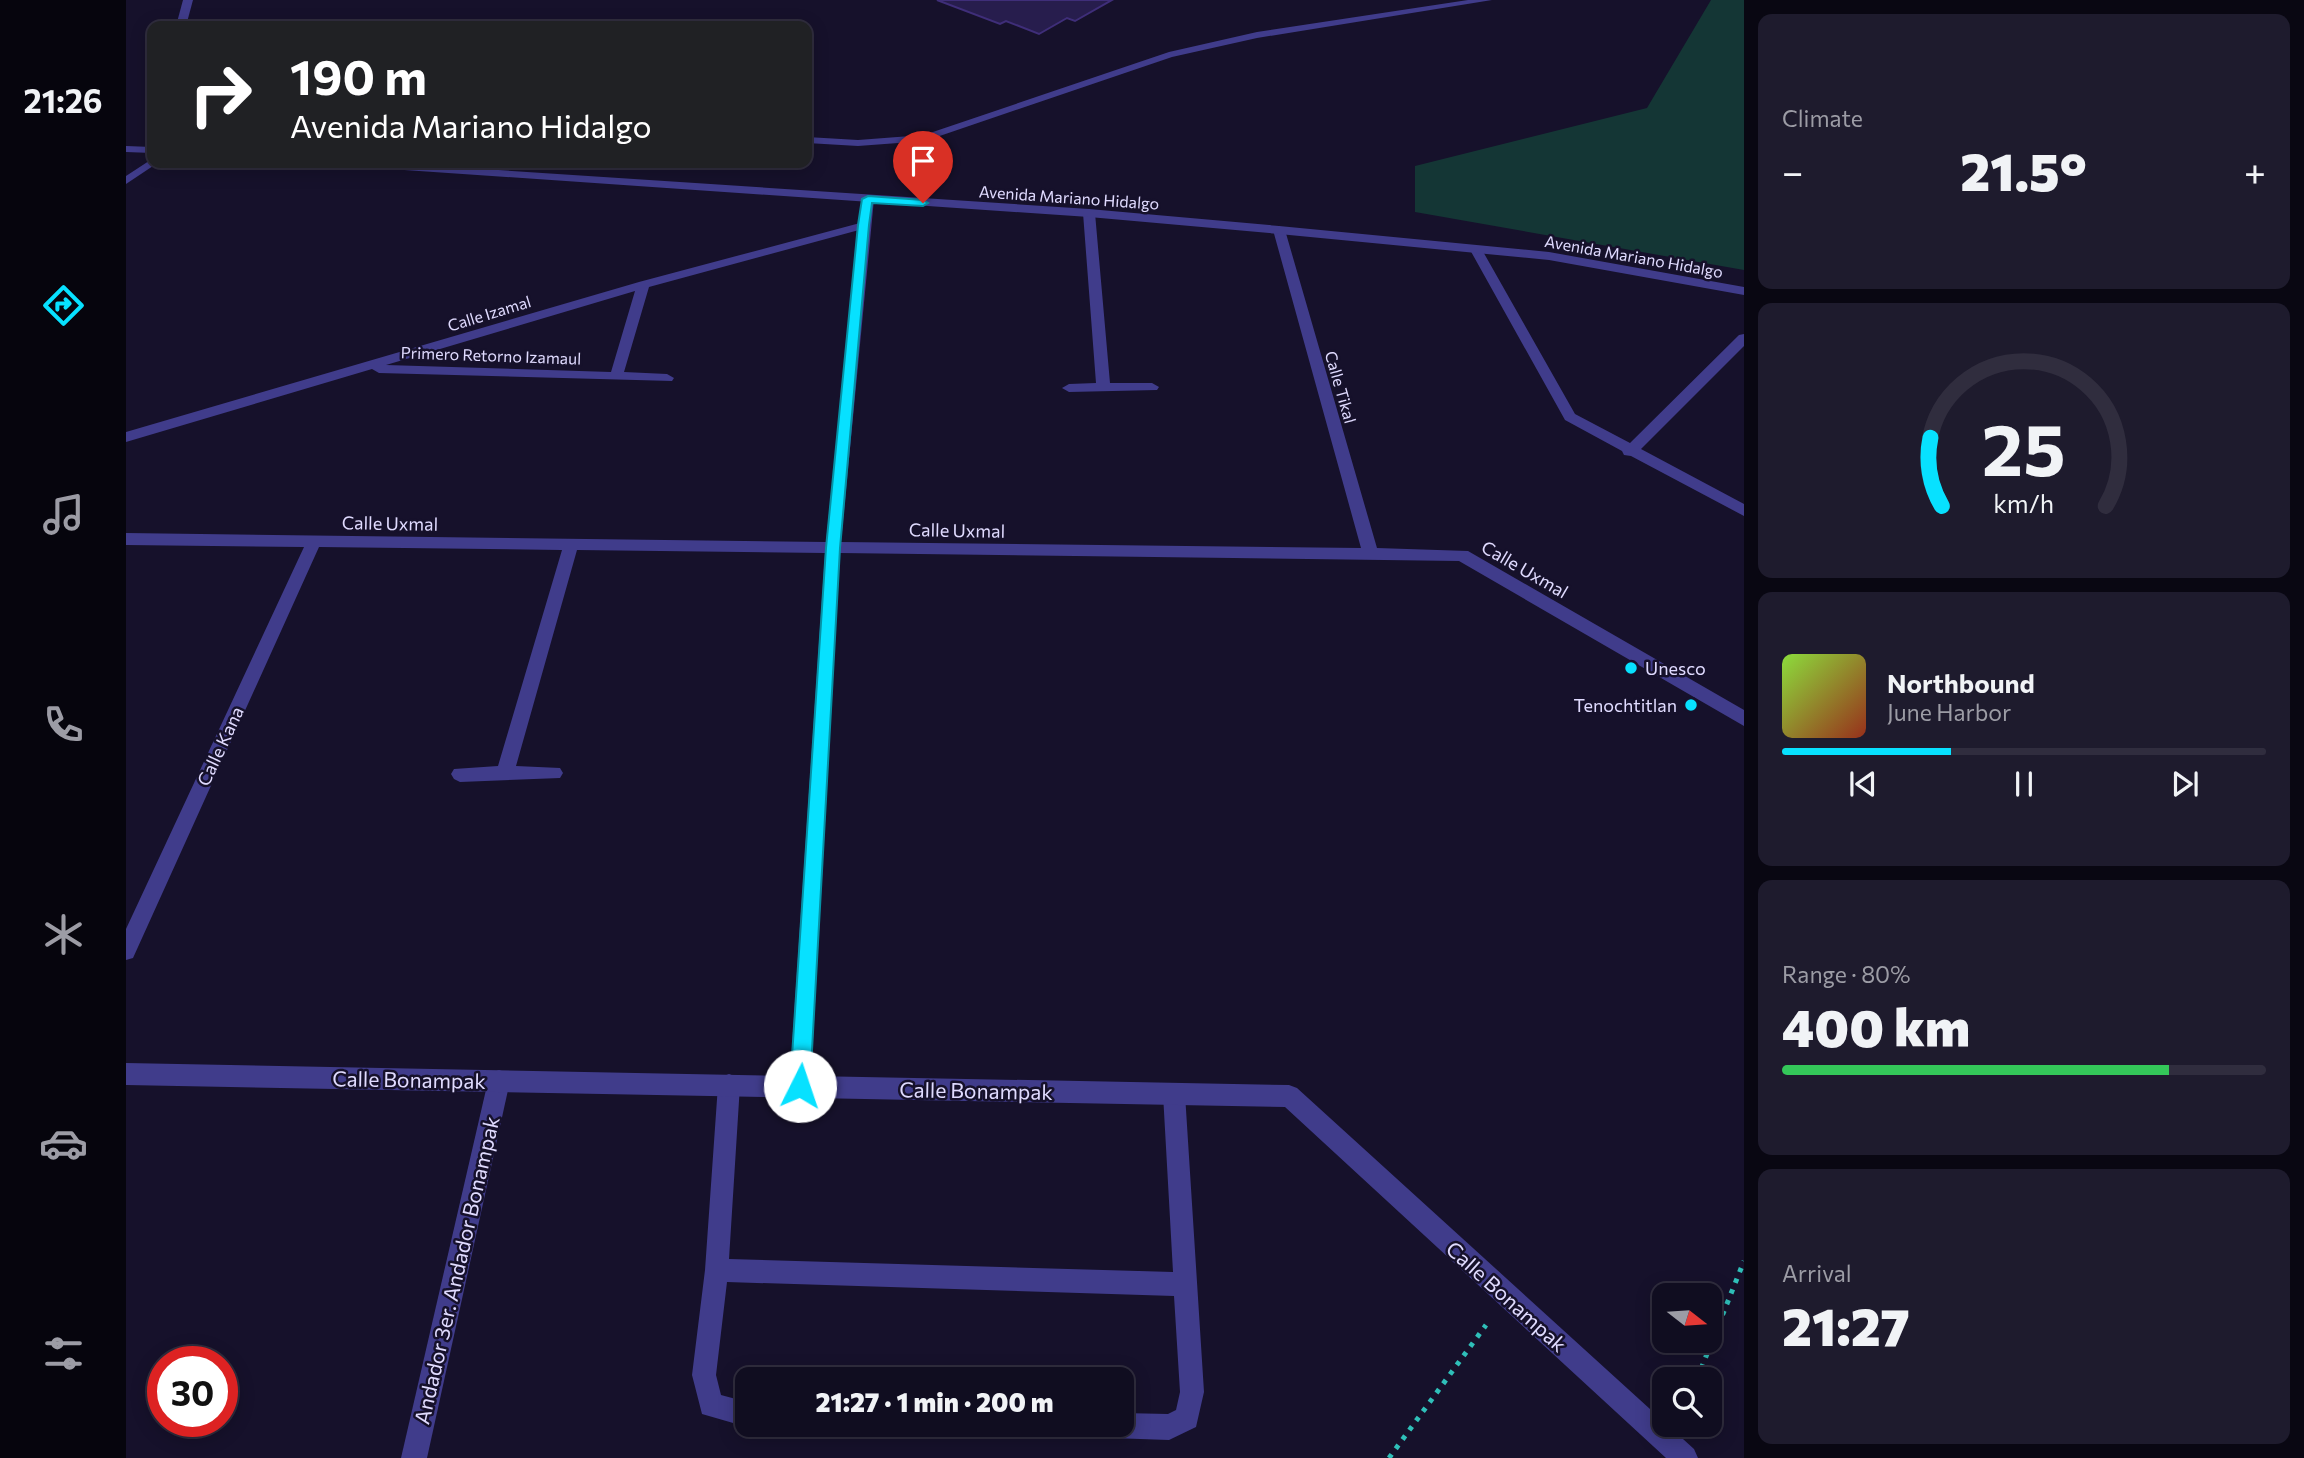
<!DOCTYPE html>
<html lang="en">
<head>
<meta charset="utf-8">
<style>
  body { margin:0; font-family:Commissioner,sans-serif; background:#1e1b2d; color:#f1f3f6; height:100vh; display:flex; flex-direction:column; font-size:26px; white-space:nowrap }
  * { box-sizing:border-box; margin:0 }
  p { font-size:23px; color:#9c9ca5 }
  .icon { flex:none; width:38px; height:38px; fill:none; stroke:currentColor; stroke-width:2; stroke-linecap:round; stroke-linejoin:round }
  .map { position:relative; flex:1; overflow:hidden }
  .panel { display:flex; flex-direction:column; gap:14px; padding:14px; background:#090712; width:560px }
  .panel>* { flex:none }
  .top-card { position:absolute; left:21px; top:21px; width:665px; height:147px; border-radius:14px; box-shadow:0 4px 18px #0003,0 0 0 2px #302d3e; background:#202124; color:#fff; overflow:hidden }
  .needle { width:46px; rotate:107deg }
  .fabs { position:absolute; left:1526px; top:1283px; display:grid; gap:14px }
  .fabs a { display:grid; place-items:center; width:70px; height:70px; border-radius:14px; background:#100d20; box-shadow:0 4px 18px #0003,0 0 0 2px #302d3e; font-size:35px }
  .speed { position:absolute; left:21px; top:1346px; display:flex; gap:14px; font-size:35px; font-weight:700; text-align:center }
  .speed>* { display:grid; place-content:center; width:91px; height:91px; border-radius:50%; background:#100d20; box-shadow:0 4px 18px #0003,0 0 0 2px #302d3e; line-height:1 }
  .speed .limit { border:10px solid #d22; background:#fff; color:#111 }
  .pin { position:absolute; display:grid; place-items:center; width:60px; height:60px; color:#fff; margin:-72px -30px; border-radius:50% 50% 50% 0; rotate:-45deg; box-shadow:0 0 7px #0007 }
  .pin .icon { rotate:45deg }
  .me { position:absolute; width:77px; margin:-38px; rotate:4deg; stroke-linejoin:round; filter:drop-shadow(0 0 5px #0008) }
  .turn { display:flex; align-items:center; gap:24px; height:147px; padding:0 28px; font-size:32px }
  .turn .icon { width:91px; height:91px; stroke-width:2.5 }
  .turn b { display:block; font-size:49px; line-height:60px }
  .big { font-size:52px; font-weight:800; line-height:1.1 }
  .panel .card { flex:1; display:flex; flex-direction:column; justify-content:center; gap:10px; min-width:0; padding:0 24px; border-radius:14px; background:#1e1b2d }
  .panel .dial { align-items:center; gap:0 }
  .dial svg { height:182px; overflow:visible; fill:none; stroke:#302d3e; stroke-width:7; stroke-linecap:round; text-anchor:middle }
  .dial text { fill:#f1f3f6; stroke:none }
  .song { display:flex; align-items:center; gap:21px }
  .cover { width:84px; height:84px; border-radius:10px; background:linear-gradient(135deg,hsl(90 70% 55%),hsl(10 70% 35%)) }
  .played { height:7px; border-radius:4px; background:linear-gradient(90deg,#07e1ff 35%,#302d3e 35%) }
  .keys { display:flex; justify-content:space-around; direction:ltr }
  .heat { display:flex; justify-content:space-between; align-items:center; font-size:38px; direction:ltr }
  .charge { height:10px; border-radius:5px; background:linear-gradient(90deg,#34c759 80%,#302d3e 0) }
  .trip { position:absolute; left:609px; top:1367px; width:399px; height:70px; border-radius:14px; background:#100d20; box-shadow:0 4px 18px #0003,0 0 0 2px #302d3e; font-weight:800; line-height:70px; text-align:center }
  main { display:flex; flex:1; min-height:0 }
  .tab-bar { display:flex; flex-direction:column; width:126px; justify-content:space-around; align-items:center; background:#06050d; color:#9c9ca5 }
  .tab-bar .icon { width:49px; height:49px }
  .tab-bar .selected { color:#07e1ff }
  .tab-bar b { font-size:32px; color:#f1f3f6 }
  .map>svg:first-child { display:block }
</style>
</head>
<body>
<main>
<nav class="tab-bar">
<b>21:26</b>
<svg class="icon selected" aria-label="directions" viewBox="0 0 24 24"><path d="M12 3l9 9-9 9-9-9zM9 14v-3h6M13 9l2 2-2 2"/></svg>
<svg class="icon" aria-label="music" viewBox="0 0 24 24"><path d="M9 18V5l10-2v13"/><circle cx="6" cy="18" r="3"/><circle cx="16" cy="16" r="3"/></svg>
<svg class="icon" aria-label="phone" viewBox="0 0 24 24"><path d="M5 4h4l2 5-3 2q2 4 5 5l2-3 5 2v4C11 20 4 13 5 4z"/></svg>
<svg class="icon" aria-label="climate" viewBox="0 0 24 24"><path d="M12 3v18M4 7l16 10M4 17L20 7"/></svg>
<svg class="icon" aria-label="car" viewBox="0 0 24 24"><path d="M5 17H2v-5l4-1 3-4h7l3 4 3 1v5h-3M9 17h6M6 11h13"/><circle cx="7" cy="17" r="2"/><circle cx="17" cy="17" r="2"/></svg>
<svg class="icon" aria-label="filters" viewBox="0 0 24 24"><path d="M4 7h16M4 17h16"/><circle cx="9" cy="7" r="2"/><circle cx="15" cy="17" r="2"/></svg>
</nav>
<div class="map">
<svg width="1618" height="1458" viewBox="0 0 1618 1458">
  <rect width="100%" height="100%" fill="#16112b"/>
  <path fill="#143635" d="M1585 0H1618V270L1289 212V166L1521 108Z"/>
  <path fill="#271d4d" stroke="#3f2e79" stroke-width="2" d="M811 0H986L949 21 941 18 913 34 880 21 874 24Z"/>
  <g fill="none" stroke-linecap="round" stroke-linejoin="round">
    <g stroke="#2fbfb9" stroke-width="5" stroke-dasharray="4.5 7" stroke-linecap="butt">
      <path d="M1571 1379 1618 1261"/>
      <path d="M1263 1458 1360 1325"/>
    </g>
    <g fill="#403c8b" fill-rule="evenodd">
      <path d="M57 0H67L60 26H50Z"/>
      <path d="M1342 0H1366L1131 38 1046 57 799 141 732 146 681 143V137L732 140 798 135 1043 52 1131 32Z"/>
      <path d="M603 1074 611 1077 614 1085 603 1259 1047 1272 1037 1094 1040 1086 1048 1083 1056 1086 1059 1094 1078 1392 1070 1427 1043 1440 956 1437 947 1433 944 1424H996V1413L1042 1414 1050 1410 1054 1392 1048 1296 601 1282 590 1375 595 1395 621 1402V1424H626L621 1427 576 1414 566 1375 579 1270 592 1085 595 1077Z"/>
    </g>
    <path fill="#403c8b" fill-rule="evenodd" d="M373 1070 381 1073 384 1081 301 1458H275L362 1081 365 1073Z"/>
    <g fill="#403c8b" fill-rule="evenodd">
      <path d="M26 159 30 164 0 184V176Z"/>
      <path d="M742 196 748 199 715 542 1235 548 1147 230 1153 226 1159 230 1251 548 1342 551 1618 710V726L1333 561 714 553 685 1076 1163 1085 1171 1088 1568 1449 1572 1458H1540L1159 1107 0 1085V1063L664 1076 699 553 451 550 390 766 434 768 437 773 434 778 334 782 328 779 325 774 328 769 372 766 436 550 193 547 7 958 0 960V929L178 547 0 545V533L700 542 733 230 523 287 498 372 541 374 548 378 546 381 253 373 246 369 0 442V432L513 282 734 223 736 199ZM509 291 485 372 260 365Z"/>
      <path d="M963 209 969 213 984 383H1026L1033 387 1031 390 943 392 936 388 943 384 970 383 957 213Z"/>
      <path d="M1345 245 1355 248 1449 414 1504 443 1613 335 1618 334V346L1515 449 1618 504V516L1505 456 1498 455 1496 451 1439 420 1343 248Z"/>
    </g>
    <g fill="#403c8b" fill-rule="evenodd">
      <path d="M0 146 26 147V153L0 152Z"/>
      <path d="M214 163H266L963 209 1153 226 1423 252 1618 287V295L1423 260 1153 234 963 217 220 166Z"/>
    </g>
  </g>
  <path fill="#07e1ff" stroke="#0592a6" stroke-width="2" d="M742 196 797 200 802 203 797 206 746 203 743 225 714 548 684 1086 681 1093 674 1096 667 1093 664 1086 700 548 732 225 736 199Z"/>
  <g fill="#07e1ff" stroke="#16112b" stroke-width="2.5">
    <circle cx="1505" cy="668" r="7"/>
    <circle cx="1565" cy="705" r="7"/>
  </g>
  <g text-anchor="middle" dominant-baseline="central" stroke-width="5" stroke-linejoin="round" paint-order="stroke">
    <g font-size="16" fill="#e0dbff" stroke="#16112b">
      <text transform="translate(943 197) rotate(4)">Avenida Mariano Hidalgo</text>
      <text transform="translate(1508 256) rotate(10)">Avenida Mariano Hidalgo</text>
      <text transform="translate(363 313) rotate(-17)">Calle Izamal</text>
      <text transform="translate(365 355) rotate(2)">Primero Retorno Izamaul</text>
      <text transform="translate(1215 387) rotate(74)">Calle Tikal</text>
    </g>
    <g font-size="18" fill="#e0dbff" stroke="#16112b">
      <text transform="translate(264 523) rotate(1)">Calle Uxmal</text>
      <text transform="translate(831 530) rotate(1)">Calle Uxmal</text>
      <text transform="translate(1399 569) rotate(30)">Calle Uxmal</text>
      <text transform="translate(94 746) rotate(-65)">Calle Kana</text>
    </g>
    <g font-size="18" fill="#e0dbff" stroke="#16112b" text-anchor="start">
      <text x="1519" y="668">Unesco</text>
      <text x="1551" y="705" text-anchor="end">Tenochtitlan</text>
    </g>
    <g font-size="21" fill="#e0dbff" stroke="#16112b">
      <text transform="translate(283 1079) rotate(1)">Calle Bonampak</text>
      <text transform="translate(850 1090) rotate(1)">Calle Bonampak</text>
      <text transform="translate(330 1270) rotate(-77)">Andador 3er. Andador Bonampak</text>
      <text transform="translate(1381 1296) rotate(42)">Calle Bonampak</text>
    </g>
  </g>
</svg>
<div class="fabs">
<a><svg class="needle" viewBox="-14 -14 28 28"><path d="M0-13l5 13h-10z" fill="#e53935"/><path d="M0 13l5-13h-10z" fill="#9c9ca5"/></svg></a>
<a><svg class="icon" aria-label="search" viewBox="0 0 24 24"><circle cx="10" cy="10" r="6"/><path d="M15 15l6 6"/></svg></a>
</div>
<div class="speed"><div class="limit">30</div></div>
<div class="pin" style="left:797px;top:203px;background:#d93025"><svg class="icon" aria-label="arrive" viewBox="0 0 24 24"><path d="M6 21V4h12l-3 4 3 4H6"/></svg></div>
<svg class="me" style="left:674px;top:1086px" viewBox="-20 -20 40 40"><circle r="19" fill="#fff"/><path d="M0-13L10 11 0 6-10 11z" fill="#07e1ff"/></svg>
<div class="trip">21:27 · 1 min · 200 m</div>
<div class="top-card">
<div class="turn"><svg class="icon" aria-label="right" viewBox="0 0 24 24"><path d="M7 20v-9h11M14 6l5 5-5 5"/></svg><div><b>190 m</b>Avenida Mariano Hidalgo</div></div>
</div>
</div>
<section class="panel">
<div class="card"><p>Climate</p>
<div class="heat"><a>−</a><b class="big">21.5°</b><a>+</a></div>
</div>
<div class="card dial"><svg viewBox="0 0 100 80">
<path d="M14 69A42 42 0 1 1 86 69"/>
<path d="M14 69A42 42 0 0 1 9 39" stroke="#07e1ff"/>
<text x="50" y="56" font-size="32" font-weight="700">25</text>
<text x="50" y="72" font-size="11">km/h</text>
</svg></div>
<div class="card">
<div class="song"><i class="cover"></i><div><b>Northbound</b><p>June Harbor</p></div></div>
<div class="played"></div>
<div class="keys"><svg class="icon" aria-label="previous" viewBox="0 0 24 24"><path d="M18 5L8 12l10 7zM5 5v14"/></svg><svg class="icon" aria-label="pause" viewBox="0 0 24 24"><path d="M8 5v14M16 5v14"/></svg><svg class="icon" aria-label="next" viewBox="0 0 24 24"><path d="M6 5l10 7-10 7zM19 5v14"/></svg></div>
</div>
<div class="card"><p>Range · 80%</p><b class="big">400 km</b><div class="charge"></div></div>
<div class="card"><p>Arrival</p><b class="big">21:27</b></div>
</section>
</main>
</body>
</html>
